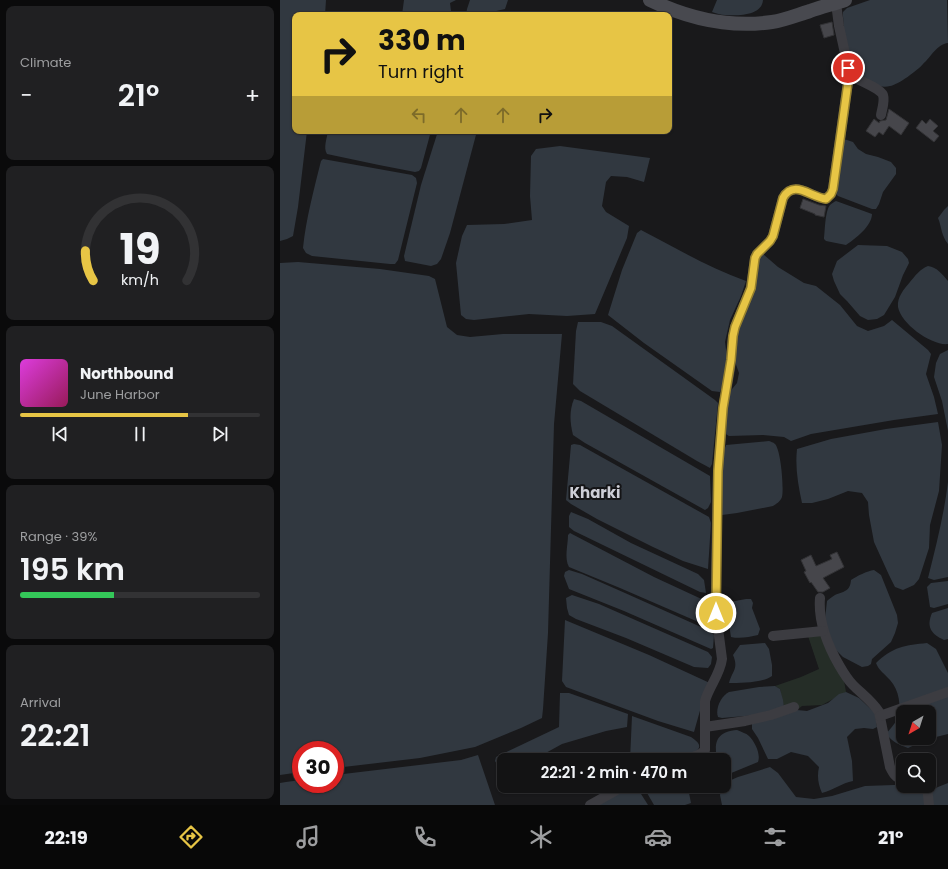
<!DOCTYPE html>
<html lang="en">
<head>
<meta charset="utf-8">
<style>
  body { margin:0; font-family:Poppins,sans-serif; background:#202022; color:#f1f3f6; height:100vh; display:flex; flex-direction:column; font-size:15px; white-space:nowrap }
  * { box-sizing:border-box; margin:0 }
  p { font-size:13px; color:#9d9ea0 }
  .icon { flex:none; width:22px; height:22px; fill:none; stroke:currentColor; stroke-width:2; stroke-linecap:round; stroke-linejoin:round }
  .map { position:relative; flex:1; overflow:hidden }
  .details { display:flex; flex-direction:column; gap:6px; padding:6px; background:#0a0a0b; width:280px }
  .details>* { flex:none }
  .hud { position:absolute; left:12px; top:12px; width:380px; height:122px; border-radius:8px; box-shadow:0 1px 3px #0004,0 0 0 1px #323234; background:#e7c545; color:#111; overflow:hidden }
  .needle { width:26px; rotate:219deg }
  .controls { position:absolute; left:616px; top:705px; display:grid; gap:8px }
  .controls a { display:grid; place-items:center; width:40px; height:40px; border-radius:8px; background:#131314; box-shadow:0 1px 3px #0004,0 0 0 1px #323234; font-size:20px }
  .speed { position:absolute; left:12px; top:741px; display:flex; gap:8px; font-size:20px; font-weight:700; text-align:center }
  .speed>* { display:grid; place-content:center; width:52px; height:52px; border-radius:50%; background:#131314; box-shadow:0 1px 3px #0004,0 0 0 1px #323234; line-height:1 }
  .speed .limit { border:6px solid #d22; background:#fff; color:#111 }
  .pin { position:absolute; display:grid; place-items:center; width:34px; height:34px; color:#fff; margin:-17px; border:2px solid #fff; border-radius:50%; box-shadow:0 1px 4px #0007 }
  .me { position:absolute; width:44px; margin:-22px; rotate:0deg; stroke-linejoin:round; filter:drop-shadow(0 0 3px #0008) }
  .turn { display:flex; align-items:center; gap:14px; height:84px; padding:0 20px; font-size:18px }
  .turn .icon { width:52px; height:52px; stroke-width:2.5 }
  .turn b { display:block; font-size:28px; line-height:34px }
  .lanes { display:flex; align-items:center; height:38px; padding:0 20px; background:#0003; justify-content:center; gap:20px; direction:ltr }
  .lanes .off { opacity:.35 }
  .big { font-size:30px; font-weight:600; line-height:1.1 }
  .details .widget { flex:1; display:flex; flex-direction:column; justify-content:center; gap:6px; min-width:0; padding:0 14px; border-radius:8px; background:#202022 }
  .details .dial { align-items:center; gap:0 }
  .dial svg { height:104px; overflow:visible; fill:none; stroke:#323234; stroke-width:7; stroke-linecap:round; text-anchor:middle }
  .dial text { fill:#f1f3f6; stroke:none }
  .song { display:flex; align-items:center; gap:12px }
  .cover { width:48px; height:48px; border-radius:6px; background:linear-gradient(135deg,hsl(300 70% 55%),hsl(330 70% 35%)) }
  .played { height:4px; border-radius:2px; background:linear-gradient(90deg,#e7c545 70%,#323234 70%) }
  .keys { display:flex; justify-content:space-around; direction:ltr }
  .heat { display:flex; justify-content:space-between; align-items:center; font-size:22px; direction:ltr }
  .charge { height:6px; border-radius:3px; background:linear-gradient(90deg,#34c759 39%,#323234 0) }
  .trip { position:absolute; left:217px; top:753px; width:234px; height:40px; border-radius:8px; background:#131314; box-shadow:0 1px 3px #0004,0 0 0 1px #323234; font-weight:600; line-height:40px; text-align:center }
  .menu { display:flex; height:64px; justify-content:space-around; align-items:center; background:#080808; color:#9d9ea0 }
  .menu .icon { width:28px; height:28px }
  .menu .current { color:#e7c545 }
  .menu b { font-size:18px; color:#f1f3f6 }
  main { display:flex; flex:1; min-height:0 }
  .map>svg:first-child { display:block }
</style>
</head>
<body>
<main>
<section class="details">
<div class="widget"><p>Climate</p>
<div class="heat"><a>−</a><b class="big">21°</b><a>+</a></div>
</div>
<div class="widget dial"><svg viewBox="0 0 100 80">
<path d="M14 69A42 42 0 1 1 86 69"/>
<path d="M14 69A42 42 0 0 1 8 46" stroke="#e7c545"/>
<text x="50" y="56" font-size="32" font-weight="700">19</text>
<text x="50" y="72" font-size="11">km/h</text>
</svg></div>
<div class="widget">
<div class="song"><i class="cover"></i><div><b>Northbound</b><p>June Harbor</p></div></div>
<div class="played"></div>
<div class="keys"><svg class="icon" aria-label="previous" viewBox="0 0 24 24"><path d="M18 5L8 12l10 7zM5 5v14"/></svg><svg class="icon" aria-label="pause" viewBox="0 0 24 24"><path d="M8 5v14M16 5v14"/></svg><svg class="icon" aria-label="next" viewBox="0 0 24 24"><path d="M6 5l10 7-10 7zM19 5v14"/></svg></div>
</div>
<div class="widget"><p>Range · 39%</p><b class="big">195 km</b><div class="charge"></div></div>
<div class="widget"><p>Arrival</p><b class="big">22:21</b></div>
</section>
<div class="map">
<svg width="668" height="805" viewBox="0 0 668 805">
  <rect width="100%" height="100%" fill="#19191b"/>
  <path fill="#252d27" d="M543 631 563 675 566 692 542 705 522 706 517 710 504 708 500 689 495 686 521 677 539 669 527 633Z"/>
  <g fill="#313840" fill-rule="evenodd">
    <path d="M0 0H46L45 15H15V131H27L18 207 13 236 7 239 0 241Z"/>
    <path d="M124 0H176L170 3 171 11 173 15H122Z"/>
    <path d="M190 0H228L225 9 212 12 210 15H186L187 9Z"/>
    <path d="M437 0H483C482 16 457 16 445 15 441 15 436 13 432 12Z"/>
    <path d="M590 0H667L668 43C657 44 651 57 643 64 638 70 618 85 610 86 604 88 595 86 590 82 584 78 577 74 573 69 566 63 564 27 563 16V12L567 8Z"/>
    <path d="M48 131H151L141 168 139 171 135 172 99 165 47 154C43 148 47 138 48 131Z"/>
    <path d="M158 131H197L170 233 161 259 157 264 151 266 125 261 124 256 141 185Z"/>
    <path d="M564 139 573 142 578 149 586 154 598 157 611 162 616 168V174L603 192 599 204 596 209H592L558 196 555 193Z"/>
    <path d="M280 146 370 158 364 182 347 177 331 176 326 182 322 206 326 212 349 226 347 238 315 314 287 316 249 314 194 320 186 319 181 315 176 263 182 236 187 225 224 224 252 220 250 196 251 156 256 149Z"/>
    <path d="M43 159 132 175 136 178 137 183 118 260 115 264H110L32 256 26 253 23 248C26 219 34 189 41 161Z"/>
    <path d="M556 201 592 214C592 226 575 239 566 245L546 241 544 239C545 231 545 211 550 205 552 203 554 202 556 201Z"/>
    <path d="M668 206V244C661 235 662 228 658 218L664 210Z"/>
    <path d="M361 230C396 248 429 268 466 281L461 296 450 320 445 342 447 357 444 381 440 392 432 391 364 343 328 315 342 270 357 233Z"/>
    <path d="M578 245 607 246 622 252 628 259 629 263 623 275 615 297 604 315 597 319 588 320 580 316 567 301 560 294 554 281 552 274 557 261Z"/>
    <path d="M483 254 498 267 524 283 536 286 560 305 577 326 588 331 604 326 612 320 648 350 651 354 646 374 654 397 658 414 614 420 531 434 511 441 504 437 483 435 449 436 444 433 448 394 457 383 459 373 454 359 455 336 477 258Z"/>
    <path d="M18 262 100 269 149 276 155 279 167 327 177 335 190 337 223 334H282L274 424 268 633 263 709 262 718 241 728 195 747 140 758 55 768V750H21V772L0 775V263Z"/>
    <path d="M648 266C657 267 663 275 668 281V344C652 346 621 324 618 307 617 297 624 289 630 282 635 276 640 269 648 266Z"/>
    <path d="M298 322H321L332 326 435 400 438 403 432 464 430 468 417 461 300 391 293 384 296 331Z"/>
    <path d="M668 350V431L662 401 654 377 656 363 660 354Z"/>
    <path d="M294 399 301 401 430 476 431 502 428 508 425 510 305 443 293 435C290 423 289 411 294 399Z"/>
    <path d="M658 422 662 445 659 491 650 525 649 548 639 579 634 585 623 590 615 587 609 575 594 542 589 515 588 502 582 493 568 491 548 499 532 503H522C518 485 515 467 517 449L551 439 606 429Z"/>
    <path d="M489 441C491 442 493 442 495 444 501 450 504 489 502 497 500 502 496 504 493 506L457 513 442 515C442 496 439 461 446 445Z"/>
    <path d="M294 444 300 445 429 517 431 523 428 569 403 561 373 547 317 519 291 504 286 500 291 445Z"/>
    <path d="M668 482V577L654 580 648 578C656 546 664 515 668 482Z"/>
    <path d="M291 512 308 519 351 543 418 574 424 580 426 593 420 592 294 531 289 527V516Z"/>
    <path d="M290 533 374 577 428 602C431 610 435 618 431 625L423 624 340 588 289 567C284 558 288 545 288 535Z"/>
    <path d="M289 570 302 574 345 593 430 631 434 635 433 648 431 649 344 611 289 589 284 576 285 572Z"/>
    <path d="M594 570 601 575 617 615 618 623 615 633 611 642 592 659 591 664 588 666 582 667 563 657 556 650 551 640 545 619 547 601C549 599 552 597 555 595 564 591 570 592 571 580 577 576 587 571 594 570Z"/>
    <path d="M668 581V604L654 608 650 607 647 587 651 583Z"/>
    <path d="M292 595 319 604 428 652 432 657 431 664 428 668 414 667 346 638 296 619 289 615 287 608 286 598Z"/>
    <path d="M466 599H471L473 603 472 608 480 629 478 635C469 637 460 639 451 637L447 612V606L450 602Z"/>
    <path d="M668 608V639L664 640C651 634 646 627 652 613Z"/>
    <path d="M285 620 369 655 432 684 421 707 414 732 378 721 286 687 282 681Z"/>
    <path d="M485 643 489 649 492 665V676C483 683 460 683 449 683 452 671 459 669 453 655L460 645Z"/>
    <path d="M647 643 656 649 668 673V734L648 739 628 748C619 745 613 742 606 734 610 729 615 724 617 719 622 706 619 690 610 680 605 674 599 671 596 663 612 647 626 645 647 643ZM623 712H649V738H623Z"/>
    <path d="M495 686 500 689 503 700 504 708 477 715 442 718 438 717C435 709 441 696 449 692L479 687Z"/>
    <path d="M566 692 579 698 595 713 597 727 593 729 584 728 575 729 567 737 572 761 573 781C562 783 553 790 542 793 538 784 537 776 539 767L528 756 511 752 497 759H488L478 738 472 729V724L517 710 527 711 548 703 559 694Z"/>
    <path d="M280 693H289L348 714 347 727 326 731 282 744 253 760H224V771H221L215 761 216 757 279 727Z"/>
    <path d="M352 716 411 737C430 749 412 754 399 757 396 758 391 760 387 760 375 761 362 760 350 760Z"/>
    <path d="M457 730C461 732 466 733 469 736 475 742 481 754 478 762L444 776V760H437C434 742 436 732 457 730Z"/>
    <path d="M198 755 215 805H0V783L6 782 21 780V784H55V775L181 760Z"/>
    <path d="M490 767 498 773 516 797 534 799 552 796 585 786 614 785 623 784V786H643L646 805H442L440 795 442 786H444V783L458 777Z"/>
    <path d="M668 783V805H653L652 790 658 787Z"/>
    <path d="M352 786H356L368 805H318Z"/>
    <path d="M363 786H410L409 793 411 803 405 805H374Z"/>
  </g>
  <g fill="#46464b" stroke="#333336">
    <path d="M552 22 554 35 544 38 540 25Z"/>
    <path d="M609 109 629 123 621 135 609 126 603 135 599 132 595 137 586 131 594 119 599 123 600 121 606 120Z"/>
    <path d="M650 119 658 126 653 131 659 136 654 142 636 128 642 120 646 124Z"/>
    <path d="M523 199 539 205 546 206 544 217 535 215V214L520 208Z"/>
    <path d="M557 552 564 567 543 578 550 588 543 592H538L531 582 530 583 524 572 526 571 521 560 531 555 536 566 552 559 550 555Z"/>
  </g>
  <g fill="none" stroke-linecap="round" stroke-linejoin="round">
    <g stroke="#3c3c41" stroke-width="10">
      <path d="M569 75C576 79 600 88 603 95 605 101 602 109 601 115"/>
      <path d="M540 598C538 622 547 644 559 665 563 672 567 679 573 685 582 694 592 701 599 712L610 767C613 773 616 779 623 779"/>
      <path d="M493 636 543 631"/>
      <path d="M600 716 668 692"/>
      <path d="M425 727 465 721 491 715 514 707"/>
      <path d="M401 760C409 758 420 757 425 750V701C429 686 440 675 442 659L436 613V570L438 471 443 409 450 369 453 336 455 327 471 288 475 258 477 254 490 241 493 236 503 198C514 179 530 197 546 199L551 194 553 189 569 75 568 67 559 26 556 3"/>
      <path d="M647 786 649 805"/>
      <path d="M310 805 344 786"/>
    </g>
    <path stroke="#48494f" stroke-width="14" d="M370 0C407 18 450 28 492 22 505 20 517 15 530 11 541 7 553 4 565 0"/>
  </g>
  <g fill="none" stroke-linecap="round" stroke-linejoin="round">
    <defs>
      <path id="route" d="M436 613 438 471 443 408 451 360 453 336 455 327 471 288 475 258 477 254 490 241 493 236 503 198C514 179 530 197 546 199L551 194 553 189 566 97 569 75 568 68"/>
    </defs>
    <use href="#route" stroke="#96802d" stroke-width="10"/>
    <use href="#route" stroke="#e7c545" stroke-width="7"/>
  </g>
  <g text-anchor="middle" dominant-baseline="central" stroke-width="4" stroke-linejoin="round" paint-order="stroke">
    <g font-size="15" font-weight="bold" fill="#cdced6" stroke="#141416">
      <text x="315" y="492">Kharki</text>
    </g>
  </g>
</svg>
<div class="controls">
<a><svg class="needle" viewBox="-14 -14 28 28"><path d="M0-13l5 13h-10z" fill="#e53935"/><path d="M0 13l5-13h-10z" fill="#9d9ea0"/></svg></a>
<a><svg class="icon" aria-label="search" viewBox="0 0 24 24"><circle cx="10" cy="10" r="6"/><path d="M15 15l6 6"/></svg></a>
</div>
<div class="speed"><div class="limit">30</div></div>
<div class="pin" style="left:568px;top:68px;background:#d93025"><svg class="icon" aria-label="arrive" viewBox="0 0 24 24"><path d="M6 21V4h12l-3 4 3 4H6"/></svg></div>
<svg class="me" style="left:436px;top:613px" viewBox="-20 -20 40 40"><circle r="17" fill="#e7c545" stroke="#fff" stroke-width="3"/><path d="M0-11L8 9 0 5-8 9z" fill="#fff"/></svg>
<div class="trip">22:21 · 2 min · 470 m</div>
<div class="hud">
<div class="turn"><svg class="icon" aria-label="right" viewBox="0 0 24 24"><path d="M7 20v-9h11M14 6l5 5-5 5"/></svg><div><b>330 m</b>Turn right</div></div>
<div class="lanes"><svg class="icon off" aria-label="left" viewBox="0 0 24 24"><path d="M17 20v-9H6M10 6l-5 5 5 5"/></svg><svg class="icon off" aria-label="ahead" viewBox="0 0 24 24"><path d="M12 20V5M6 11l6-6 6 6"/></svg><svg class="icon off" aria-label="ahead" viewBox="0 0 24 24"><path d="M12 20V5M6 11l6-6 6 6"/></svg><svg class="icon" aria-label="right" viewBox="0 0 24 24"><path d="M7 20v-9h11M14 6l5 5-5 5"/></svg></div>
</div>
</div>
</main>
<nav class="menu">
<b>22:19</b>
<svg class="icon current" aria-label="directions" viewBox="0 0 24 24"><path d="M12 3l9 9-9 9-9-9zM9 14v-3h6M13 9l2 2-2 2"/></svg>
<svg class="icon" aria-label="music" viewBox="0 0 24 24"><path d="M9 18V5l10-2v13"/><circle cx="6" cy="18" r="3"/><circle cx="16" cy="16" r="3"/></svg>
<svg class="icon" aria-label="phone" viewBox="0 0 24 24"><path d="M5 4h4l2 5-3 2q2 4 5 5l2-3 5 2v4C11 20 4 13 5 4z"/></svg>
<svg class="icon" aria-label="climate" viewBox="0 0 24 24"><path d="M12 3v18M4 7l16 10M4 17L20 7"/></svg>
<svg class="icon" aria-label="car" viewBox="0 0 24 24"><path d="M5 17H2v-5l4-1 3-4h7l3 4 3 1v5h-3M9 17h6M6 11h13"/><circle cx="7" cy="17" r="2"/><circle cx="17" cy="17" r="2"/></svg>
<svg class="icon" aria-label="filters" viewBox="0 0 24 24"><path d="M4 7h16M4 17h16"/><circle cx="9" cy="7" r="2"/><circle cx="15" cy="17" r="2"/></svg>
<b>21°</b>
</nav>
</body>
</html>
